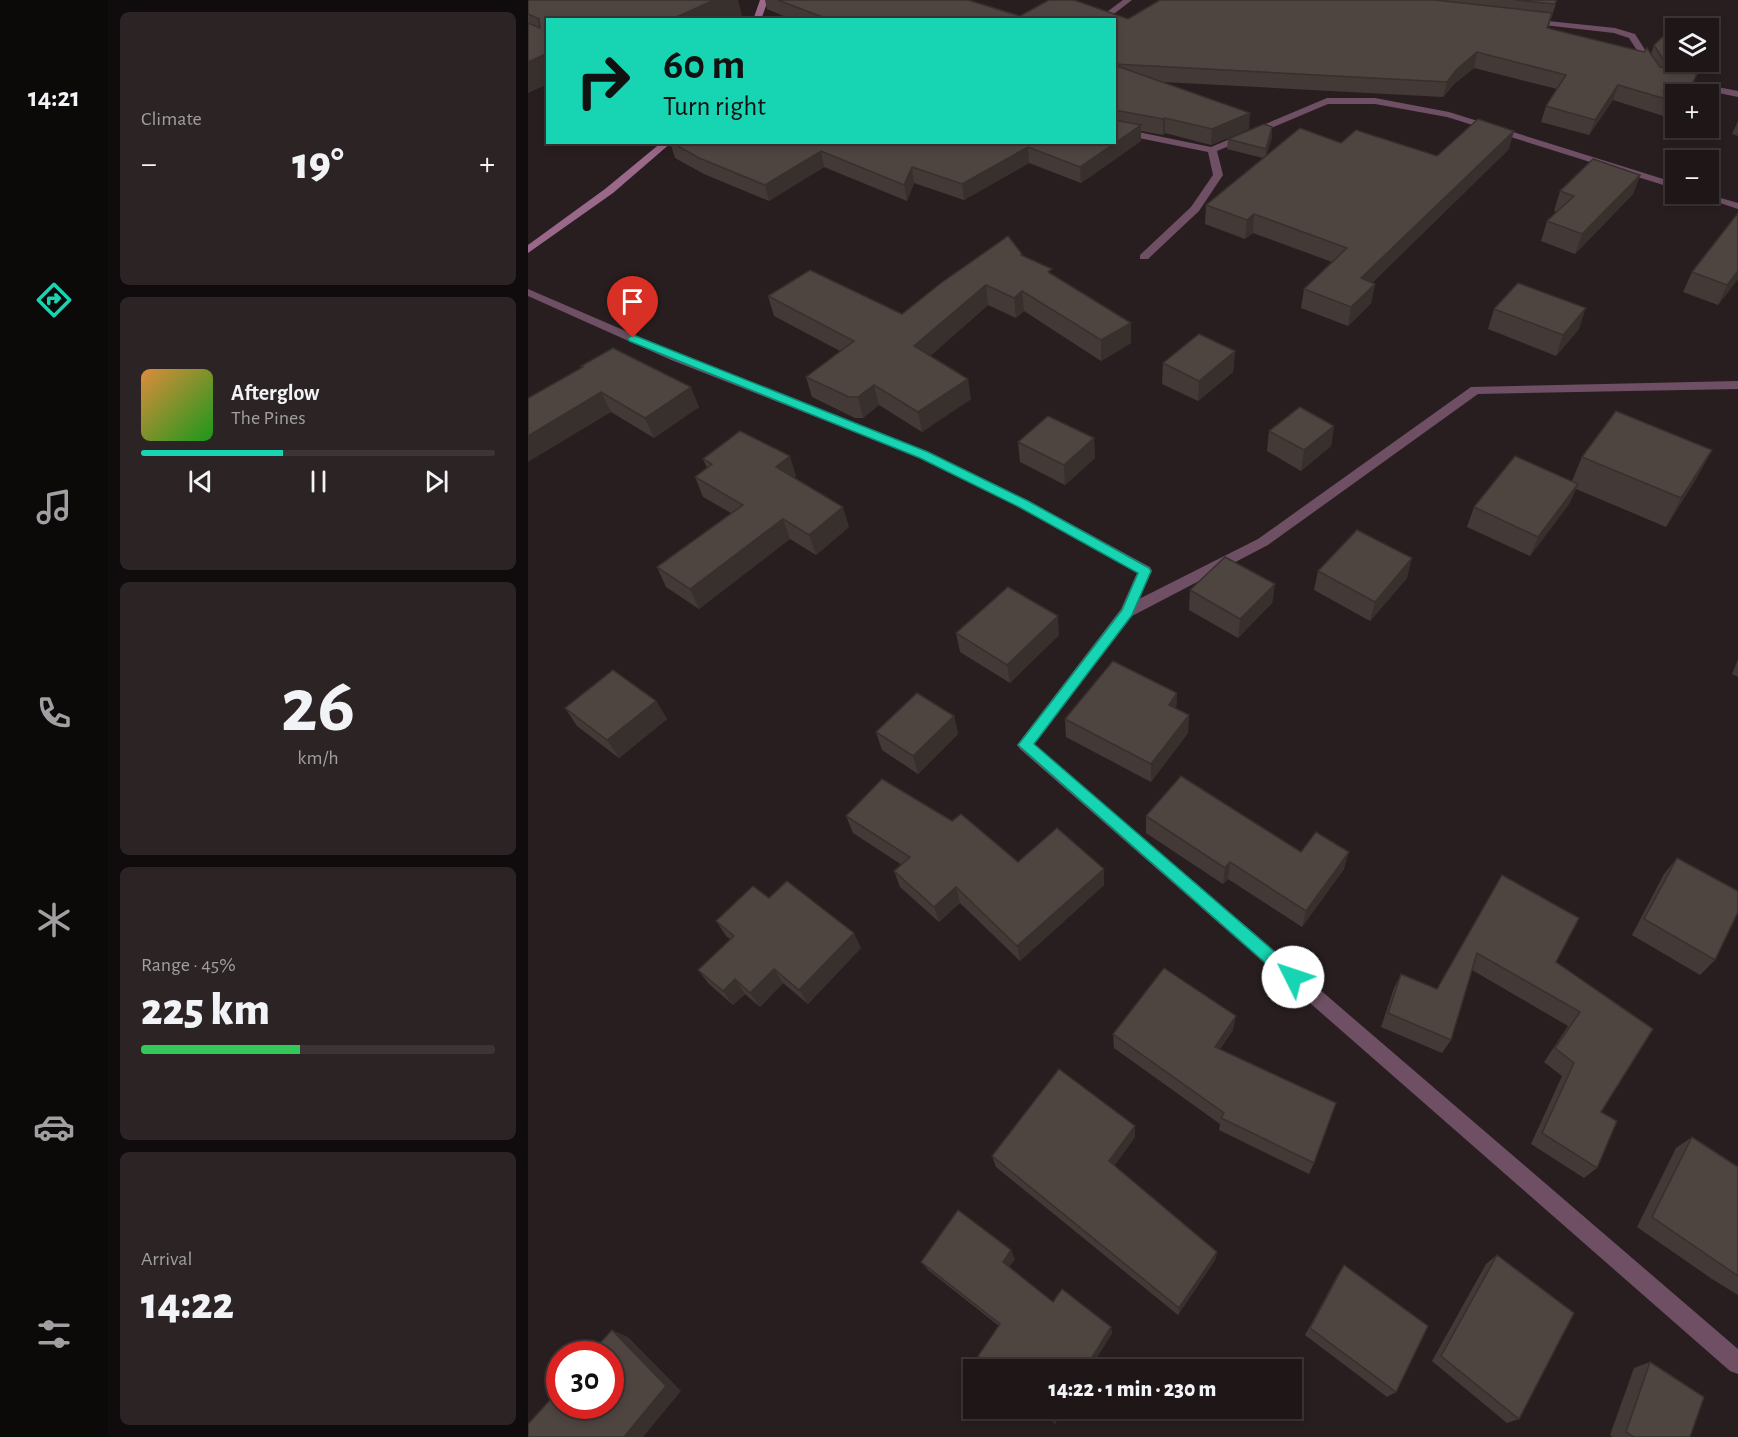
<!DOCTYPE html>
<html lang="en">
<head>
<meta charset="utf-8">
<style>
  body { margin:0; font-family:"Alegreya Sans",sans-serif; background:#2b2324; color:#f1f3f6; height:100vh; display:flex; flex-direction:column; font-size:22px; white-space:nowrap }
  * { box-sizing:border-box; margin:0 }
  p { font-size:20px; color:#a19fa1 }
  .icon { flex:none; width:33px; height:33px; fill:none; stroke:currentColor; stroke-width:2; stroke-linecap:round; stroke-linejoin:round }
  .map { position:relative; flex:1; overflow:hidden }
  .sheet { display:flex; flex-direction:column; gap:12px; padding:12px; background:#100c0d; width:420px }
  .sheet>* { flex:none }
  .top-card { position:absolute; left:18px; top:18px; width:570px; height:126px; border-radius:0px; box-shadow:0 3px 9px #0003,0 0 0 2px #3c3536; background:#17d5b2; color:#111; overflow:hidden }
  .controls { position:absolute; left:1137px; top:18px; display:grid; gap:12px }
  .controls a { display:grid; place-items:center; width:54px; height:54px; border-radius:0px; background:#1e1617; box-shadow:0 3px 9px #0003,0 0 0 2px #3c3536; font-size:30px }
  .speed { position:absolute; left:18px; top:1341px; display:flex; gap:12px; font-size:30px; font-weight:700; text-align:center }
  .speed>* { display:grid; place-content:center; width:78px; height:78px; border-radius:50%; background:#1e1617; box-shadow:0 3px 9px #0003,0 0 0 2px #3c3536; line-height:1 }
  .speed .limit { border:9px solid #d22; background:#fff; color:#111 }
  .pin { position:absolute; display:grid; place-items:center; width:51px; height:51px; color:#fff; margin:-62px -26px; border-radius:50% 50% 50% 0; rotate:-45deg; box-shadow:0 0 6px #0007 }
  .pin .icon { rotate:45deg }
  .me { position:absolute; width:66px; margin:-33px; rotate:311deg; stroke-linejoin:round; filter:drop-shadow(0 0 4px #0008) }
  .turn { display:flex; align-items:center; gap:21px; height:126px; padding:0 18px; font-size:27px }
  .turn .icon { width:78px; height:78px; stroke-width:2.5 }
  .turn b { display:block; font-size:42px; line-height:51px }
  .big { font-size:45px; font-weight:800; line-height:1.1 }
  .sheet .widget { flex:1; display:flex; flex-direction:column; justify-content:center; gap:9px; min-width:0; padding:0 21px; border-radius:9px; background:#2b2324 }
  .sheet .dial { align-items:center; gap:0 }
  .dial b { font-size:78px; line-height:1 }
  .song { display:flex; align-items:center; gap:18px }
  .cover { width:72px; height:72px; border-radius:9px; background:linear-gradient(135deg,hsl(30 70% 55%),hsl(120 70% 35%)) }
  .played { height:6px; border-radius:3px; background:linear-gradient(90deg,#17d5b2 40%,#3c3536 40%) }
  .keys { display:flex; justify-content:space-around; direction:ltr }
  .heat { display:flex; justify-content:space-between; align-items:center; font-size:33px; direction:ltr }
  .charge { height:9px; border-radius:4px; background:linear-gradient(90deg,#34c759 45%,#3c3536 0) }
  .trip { position:absolute; left:435px; top:1359px; width:339px; height:60px; border-radius:0px; background:#1e1617; box-shadow:0 3px 9px #0003,0 0 0 2px #3c3536; font-weight:800; line-height:60px; text-align:center }
  main { display:flex; flex:1; min-height:0 }
  .menu { display:flex; flex-direction:column; width:108px; justify-content:space-around; align-items:center; background:#0c0909; color:#a19fa1 }
  .menu .icon { width:42px; height:42px }
  .menu .current { color:#17d5b2 }
  .menu b { font-size:27px; color:#f1f3f6 }
  .map>svg:first-child { display:block }
</style>
</head>
<body>
<main>
<nav class="menu">
<b>14:21</b>
<svg class="icon current" aria-label="directions" viewBox="0 0 24 24"><path d="M12 3l9 9-9 9-9-9zM9 14v-3h6M13 9l2 2-2 2"/></svg>
<svg class="icon" aria-label="music" viewBox="0 0 24 24"><path d="M9 18V5l10-2v13"/><circle cx="6" cy="18" r="3"/><circle cx="16" cy="16" r="3"/></svg>
<svg class="icon" aria-label="phone" viewBox="0 0 24 24"><path d="M5 4h4l2 5-3 2q2 4 5 5l2-3 5 2v4C11 20 4 13 5 4z"/></svg>
<svg class="icon" aria-label="climate" viewBox="0 0 24 24"><path d="M12 3v18M4 7l16 10M4 17L20 7"/></svg>
<svg class="icon" aria-label="car" viewBox="0 0 24 24"><path d="M5 17H2v-5l4-1 3-4h7l3 4 3 1v5h-3M9 17h6M6 11h13"/><circle cx="7" cy="17" r="2"/><circle cx="17" cy="17" r="2"/></svg>
<svg class="icon" aria-label="filters" viewBox="0 0 24 24"><path d="M4 7h16M4 17h16"/><circle cx="9" cy="7" r="2"/><circle cx="15" cy="17" r="2"/></svg>
</nav>
<section class="sheet">
<div class="widget"><p>Climate</p>
<div class="heat"><a>−</a><b class="big">19°</b><a>+</a></div>
</div>
<div class="widget">
<div class="song"><i class="cover"></i><div><b>Afterglow</b><p>The Pines</p></div></div>
<div class="played"></div>
<div class="keys"><svg class="icon" aria-label="previous" viewBox="0 0 24 24"><path d="M18 5L8 12l10 7zM5 5v14"/></svg><svg class="icon" aria-label="pause" viewBox="0 0 24 24"><path d="M8 5v14M16 5v14"/></svg><svg class="icon" aria-label="next" viewBox="0 0 24 24"><path d="M6 5l10 7-10 7zM19 5v14"/></svg></div>
</div>
<div class="widget dial"><b>26</b><p>km/h</p></div>
<div class="widget"><p>Range · 45%</p><b class="big">225 km</b><div class="charge"></div></div>
<div class="widget"><p>Arrival</p><b class="big">14:22</b></div>
</section>
<div class="map">
<svg width="1210" height="1437" viewBox="0 0 1210 1437">
  <rect width="100%" height="100%" fill="#281e1f"/>
  <g fill="none" stroke-linecap="round" stroke-linejoin="round">
    <g fill="#6e4f63" fill-rule="evenodd">
      <path d="M595 0H604L578 20H568Z"/>
      <path d="M1001 19 1087 28 1107 34 1128 67 1121 69 1101 38 1086 33 998 23V19Z"/>
      <path d="M1144 78 1210 91V97L1141 83 1140 81Z"/>
      <path d="M799 98H847L921 112 1148 183V189L919 117 847 104H800L689 151 695 175 671 211 620 259H612V255L663 207 685 175 680 152 586 133V127L683 147Z"/>
      <path d="M1165 194H1179L1210 203V209Z"/>
      <path d="M0 289 151 354 400 452 501 501 622 567 624 571 611 599 730 539 943 387 1210 381V389L950 394 740 545 604 616 506 744 1210 1349V1374L1202 1371 492 749 489 745 492 741 593 609 609 573 491 507 392 458 143 360 0 296Z"/>
    </g>
    <g fill="#9a6889" fill-rule="evenodd">
      <path d="M232 0H240L233 20H225Z"/>
      <path d="M134 142H144L85 193 0 253V245L77 189Z"/>
    </g>
  </g>
  <g fill="#433a37">
    <path d="M0 0 214 15 204 20H20L0 93Z"/>
    <path d="M237 0H440L492 16 600 19 632 0H1029L1020 29 1123 54 1126 45 1148 62H1175L1160 94H1148V120L1085 100 1061 135 1013 122 1018 106 1029 89 946 68 926 84 915 97 635 82 721 129 683 145 637 133 635 135 613 131V141L553 183 501 163 436 200 386 183 379 201 296 167 241 201 176 174 147 158 142 142H586V20H265L239 9Z"/>
    <path d="M1210 121V136L1204 134Z"/>
    <path d="M744 137 738 156 813 143 909 156 981 149 844 283 847 284 843 303 820 326 773 308 776 289 804 262 725 233 717 239 677 224 678 205 735 158 699 149 700 139Z"/>
    <path d="M1112 175 1105 194 1047 254 1013 241 1019 221 1029 212 1026 211 1032 191Z"/>
    <path d="M1210 213V279L1190 305 1155 292 1164 272Z"/>
    <path d="M494 256 603 323V343L573 361 496 311 488 318 460 305 402 356 443 399 394 432 351 405 335 418H327L284 397 278 377 312 351 246 316 240 296 374 314Z"/>
    <path d="M966 309 1051 329 1028 356 960 329Z"/>
    <path d="M707 351 705 372 670 401 634 384 635 363Z"/>
    <path d="M53 366 171 407 126 438 83 412Z"/>
    <path d="M806 426 803 446 773 471 739 451 741 431Z"/>
    <path d="M566 438 567 458 537 485 492 462 490 442Z"/>
    <path d="M1184 450 1168 479 1138 527 1048 489 1041 504 1002 556 939 527 946 507 1044 481 1054 457Z"/>
    <path d="M175 459 268 476 266 478 321 527 288 555 262 539 171 609 138 587 129 567 203 513 175 497 167 477 179 468Z"/>
    <path d="M790 571 879 578 842 621 786 590Z"/>
    <path d="M747 584 744 603 710 638 661 610 662 590Z"/>
    <path d="M428 633 531 635 482 683 432 652Z"/>
    <path d="M1210 659V677L1204 674Z"/>
    <path d="M649 693 648 709 661 715 660 733 623 782 538 737 537 719Z"/>
    <path d="M128 701 139 719 91 758 49 726 37 708Z"/>
    <path d="M426 716 430 734 390 774 354 750 348 732Z"/>
    <path d="M318 816 490 862 576 869V885L492 961 432 903 411 922 372 887 366 871 374 865 325 833Z"/>
    <path d="M618 816 773 852 816 869 774 927 700 879 695 884 618 833Z"/>
    <path d="M1149 858 1187 960 1172 975 1104 935 1136 874Z"/>
    <path d="M974 875 1028 962 1125 1029 1073 1112 1069 1168 1056 1178 1003 1144 1034 1076 1016 1062 1040 1026 944 970 923 1040 914 1053 853 1027 866 988 873 974 909 989Z"/>
    <path d="M241 898 333 948 280 1004 255 983 232 1007 217 994 205 1005 181 984 170 970 202 939 199 937 188 921Z"/>
    <path d="M705 1030 692 1049 786 1163 781 1174 691 1130 692 1124 586 1048 585 1034Z"/>
    <path d="M607 1126V1137L586 1166 689 1252 687 1260 650 1315 468 1167 464 1156Z"/>
    <path d="M1164 1137 1210 1167V1295L1184 1279 1109 1227 1148 1148Z"/>
    <path d="M969 1255 991 1419 979 1423 904 1361 958 1264Z"/>
    <path d="M487 1259 481 1267 525 1302 584 1333 561 1370H464L450 1356 471 1326 400 1270 393 1262Z"/>
    <path d="M816 1265 868 1392 859 1397 777 1335 810 1274Z"/>
    <path d="M1122 1362 1162 1437H1085L1082 1435 1106 1368Z"/>
    <path d="M509 1408H536L527 1424Z"/>
  </g>
  <g fill="#37302d">
    <path d="M186 0H210L214 15 204 20H142Z"/>
    <path d="M949 52 946 68 926 84 915 97 919 82 929 69Z"/>
    <path d="M20 53V84L0 93V62Z"/>
    <path d="M1090 85 1085 100 1061 135 1067 120Z"/>
    <path d="M722 113 721 129 683 145 684 129Z"/>
    <path d="M637 118V133L635 135V119Z"/>
    <path d="M613 125V141L553 183 552 167Z"/>
    <path d="M744 127V137L737 159 738 149Z"/>
    <path d="M986 131 981 149 829 297 833 278Z"/>
    <path d="M500 147 501 163 436 200 434 184Z"/>
    <path d="M293 151 296 167 241 201 237 185Z"/>
    <path d="M384 167 386 183 379 201 376 185Z"/>
    <path d="M1112 175 1105 194 1047 254 1054 234Z"/>
    <path d="M726 214 725 233 717 239 719 220Z"/>
    <path d="M1210 271V279L1190 305 1199 285Z"/>
    <path d="M847 284 843 303 820 326 823 307Z"/>
    <path d="M458 285 460 305 390 367 386 346Z"/>
    <path d="M494 291 496 311 488 318 486 298Z"/>
    <path d="M1058 308 1051 329 1028 356 1035 335Z"/>
    <path d="M603 323V343L573 361V340Z"/>
    <path d="M707 351 705 372 670 401 671 381Z"/>
    <path d="M440 379 443 399 394 432 390 412Z"/>
    <path d="M346 385 351 405 335 418 330 397Z"/>
    <path d="M163 387 171 407 126 438 117 418Z"/>
    <path d="M73 392 83 412 0 462V436Z"/>
    <path d="M806 426 803 446 773 471 776 450Z"/>
    <path d="M566 438 567 458 537 485 536 465Z"/>
    <path d="M1184 450 1168 479 1138 527 1153 498Z"/>
    <path d="M262 456 268 476 254 487 248 467Z"/>
    <path d="M1050 484 1041 504 1002 556 1010 537Z"/>
    <path d="M315 507 321 527 288 555 281 535Z"/>
    <path d="M255 519 262 539 171 609 162 589Z"/>
    <path d="M884 558 879 578 842 621 847 602Z"/>
    <path d="M747 584 744 603 710 638 712 619Z"/>
    <path d="M530 616 531 635 482 683 479 665Z"/>
    <path d="M649 693 648 712 641 705Z"/>
    <path d="M128 701 139 719 91 758 79 740Z"/>
    <path d="M661 715 660 733 623 782V764Z"/>
    <path d="M426 716 430 734 390 774 385 756Z"/>
    <path d="M821 852 816 869 774 927 778 911Z"/>
    <path d="M702 862 700 879 695 884 697 868Z"/>
    <path d="M576 869V885L492 961 489 946Z"/>
    <path d="M428 887 432 903 411 922 406 907Z"/>
    <path d="M326 933 333 948 280 1004 271 990Z"/>
    <path d="M246 969 255 983 232 1007 222 993Z"/>
    <path d="M207 979 217 994 205 1005 195 991Z"/>
    <path d="M708 1016 705 1030 684 1060 687 1047Z"/>
    <path d="M607 1126V1137L582 1172 581 1161Z"/>
    <path d="M483 1250 487 1259 479 1270 475 1262Z"/>
    <path d="M689 1252 687 1260 650 1315 651 1308Z"/>
    <path d="M583 1327 584 1333 561 1370H556Z"/>
    <path d="M84 1330 100 1337 153 1391 115 1437H96Z"/>
    <path d="M532 1408H536L527 1424 524 1420Z"/>
  </g>
  <g fill="#4e4440" stroke="#37302d" stroke-width="1.5">
    <path d="M0 0H186L142 20H20V53L0 62V23L12 28 11 19 0 14Z"/>
    <path d="M250 0H440L492 16 521 0H546L600 19 632 0H907L1024 13 1019 28 1116 52 1119 48 1132 67 1169 74 1159 94H1148V102L1090 85 1067 120 1018 106 1038 75 949 52 929 69 919 82 586 64V20H294L297 18Z"/>
    <path d="M987 0H1028L1027 4Z"/>
    <path d="M1147 25 1159 28H1148V62H1175L1171 71 1138 64 1126 45Z"/>
    <path d="M586 65 722 113 684 129 637 118 635 119 586 110Z"/>
    <path d="M950 119 986 131 833 278 847 284 823 307 776 289 819 248 726 214 719 220 678 205 772 128 813 143 828 130 909 156Z"/>
    <path d="M586 120 613 125 552 167 500 147 434 184 384 167 376 185 293 151 237 185 171 158 143 142H586Z"/>
    <path d="M736 124 744 127 738 149 700 139Z"/>
    <path d="M1065 159 1112 175 1054 234 1019 221 1046 196 1032 191Z"/>
    <path d="M1210 213V271L1199 285 1164 272Z"/>
    <path d="M480 236 494 254 493 255 524 269 520 272 603 323 573 340 494 291 486 298 458 285 386 346 440 379 390 412 346 385 330 397H321L278 377 326 341 240 296 282 270 374 314 413 283Z"/>
    <path d="M990 283 1058 308 1035 335 966 309Z"/>
    <path d="M671 334 707 351 671 381 635 363Z"/>
    <path d="M85 348 163 387 117 418 73 392 0 436V398L55 367 53 366Z"/>
    <path d="M772 407 806 426 776 450 741 431Z"/>
    <path d="M1088 411 1184 450 1153 498 1054 457Z"/>
    <path d="M520 416 566 438 536 465 490 442Z"/>
    <path d="M212 431 262 456 248 467 315 507 281 535 255 519 162 589 129 567 215 505 167 477 184 464 175 459Z"/>
    <path d="M987 456 1050 484 1010 537 946 507Z"/>
    <path d="M829 530 884 558 847 602 790 571Z"/>
    <path d="M697 557 747 584 712 619 662 590Z"/>
    <path d="M480 587 530 616 479 665 428 633Z"/>
    <path d="M585 661 649 693 641 705 661 715 623 764 537 719Z"/>
    <path d="M85 670 128 701 79 740 37 708Z"/>
    <path d="M389 693 426 716 385 756 348 732Z"/>
    <path d="M653 776 773 852 788 832 821 852 778 911 702 862 697 868 618 816Z"/>
    <path d="M354 779 424 821 433 814 490 862 529 828 576 869 489 946 428 887 406 907 366 871 382 857 318 816Z"/>
    <path d="M1149 858 1210 891V912L1187 960 1116 919Z"/>
    <path d="M974 875 1051 918 1028 962 1125 1029 1073 1112 1089 1121 1069 1168 1014 1133 1046 1063 1027 1048 1052 1012 949 953 923 1040 860 1013 873 974 909 989Z"/>
    <path d="M259 881 326 933 271 990 246 969 222 993 207 979 195 991 170 970 206 936 188 921 225 886 241 898Z"/>
    <path d="M636 968 708 1016 687 1047 808 1103 786 1163 693 1118 696 1113 585 1034Z"/>
    <path d="M531 1069 607 1126 581 1161 689 1252 651 1308 464 1156Z"/>
    <path d="M1164 1137 1210 1167V1276L1124 1217Z"/>
    <path d="M430 1210 483 1250 475 1262 525 1302 534 1289 583 1327 556 1370H466L450 1356 472 1324 393 1262Z"/>
    <path d="M969 1255 1046 1313 991 1419 913 1356Z"/>
    <path d="M816 1265 900 1326 868 1392 782 1328Z"/>
    <path d="M84 1330 138 1386 96 1437H0V1424L32 1389V1406H82V1354H62Z"/>
    <path d="M1122 1362 1176 1397 1162 1437H1106L1098 1432Z"/>
    <path d="M511 1408H532L524 1420Z"/>
  </g>
  <path fill="#17d5b2" stroke="#0f8a74" stroke-width="1.5" d="M105 335 400 452 500 501 621 568 623 571 604 615 506 744 770 972 773 977 770 982 765 984 759 982 490 745 594 610 610 573 491 507 392 458 101 341 100 338Z"/>
</svg>
<div class="controls">
<a><svg class="icon" aria-label="layers" viewBox="0 0 24 24"><path d="M12 4l9 5-9 5-9-5zM3 14l9 5 9-5"/></svg></a>
<a>+</a>
<a>−</a>
</div>
<div class="speed"><div class="limit">30</div></div>
<div class="pin" style="left:105px;top:338px;background:#d93025"><svg class="icon" aria-label="arrive" viewBox="0 0 24 24"><path d="M6 21V4h12l-3 4 3 4H6"/></svg></div>
<svg class="me" style="left:765px;top:977px" viewBox="-20 -20 40 40"><circle r="19" fill="#fff"/><path d="M0-13L10 11 0 6-10 11z" fill="#17d5b2"/></svg>
<div class="trip">14:22 · 1 min · 230 m</div>
<div class="top-card">
<div class="turn"><svg class="icon" aria-label="right" viewBox="0 0 24 24"><path d="M7 20v-9h11M14 6l5 5-5 5"/></svg><div><b>60 m</b>Turn right</div></div>
</div>
</div>
</main>
</body>
</html>
